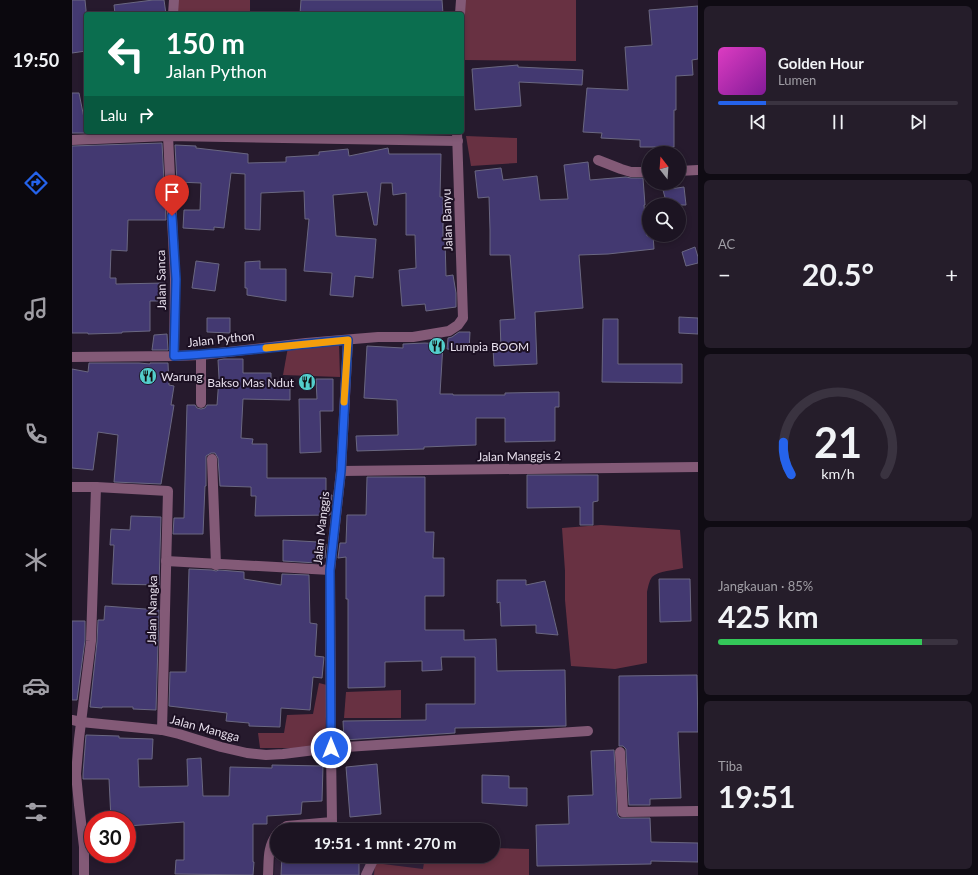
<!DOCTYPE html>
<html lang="id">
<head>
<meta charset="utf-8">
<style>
  body { margin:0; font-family:Lato,sans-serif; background:#251d2a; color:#f1f3f6; height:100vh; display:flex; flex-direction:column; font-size:15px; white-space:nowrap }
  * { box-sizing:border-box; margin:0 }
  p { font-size:13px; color:#a09ea5 }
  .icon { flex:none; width:22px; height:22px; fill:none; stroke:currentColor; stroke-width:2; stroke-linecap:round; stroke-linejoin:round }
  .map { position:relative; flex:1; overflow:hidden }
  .sheet { display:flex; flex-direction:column; gap:6px; padding:6px; background:#0f0b13; width:280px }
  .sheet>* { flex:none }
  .banner { position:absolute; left:12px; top:12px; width:380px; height:122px; border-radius:4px; box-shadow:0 2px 6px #0003,0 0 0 1px #3a3340; background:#0b6e4f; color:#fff; overflow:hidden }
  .needle { width:26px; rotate:343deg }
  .fabs { position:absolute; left:570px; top:146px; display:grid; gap:8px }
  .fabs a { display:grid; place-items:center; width:44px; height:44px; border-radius:50%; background:#1c1422; box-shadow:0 2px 6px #0003,0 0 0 1px #3a3340; font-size:20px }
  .speed { position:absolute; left:12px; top:811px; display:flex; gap:8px; font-size:20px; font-weight:700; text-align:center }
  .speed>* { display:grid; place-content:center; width:52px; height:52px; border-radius:50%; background:#1c1422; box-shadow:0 2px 6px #0003,0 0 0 1px #3a3340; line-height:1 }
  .speed .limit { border:6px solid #d22; background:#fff; color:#111 }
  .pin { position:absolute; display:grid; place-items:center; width:34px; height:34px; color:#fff; margin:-41px -17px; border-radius:50% 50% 50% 0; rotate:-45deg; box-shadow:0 0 4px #0007 }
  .pin .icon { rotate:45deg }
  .me { position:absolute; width:44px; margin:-22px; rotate:0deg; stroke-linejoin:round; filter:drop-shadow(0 0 3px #0008) }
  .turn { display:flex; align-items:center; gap:14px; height:84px; padding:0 16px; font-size:18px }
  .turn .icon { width:52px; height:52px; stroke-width:2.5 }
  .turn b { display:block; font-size:28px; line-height:34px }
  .then { display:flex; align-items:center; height:38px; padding:0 16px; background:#0003; gap:8px; font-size:15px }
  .big { font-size:30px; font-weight:700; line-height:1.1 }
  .sheet .tile { flex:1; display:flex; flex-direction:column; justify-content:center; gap:6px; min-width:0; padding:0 14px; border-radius:6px; background:#251d2a }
  .sheet .dial { align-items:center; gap:0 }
  .dial svg { height:104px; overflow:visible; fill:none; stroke:#3a3340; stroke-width:7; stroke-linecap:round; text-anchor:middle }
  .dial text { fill:#f1f3f6; stroke:none }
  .song { display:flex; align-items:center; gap:12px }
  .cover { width:48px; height:48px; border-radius:6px; background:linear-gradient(135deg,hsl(310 70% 55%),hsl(290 70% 35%)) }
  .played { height:4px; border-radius:2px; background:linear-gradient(90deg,#2563eb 20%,#3a3340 20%) }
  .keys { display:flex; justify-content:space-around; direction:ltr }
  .heat { display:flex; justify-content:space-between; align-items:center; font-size:22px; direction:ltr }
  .charge { height:6px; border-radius:3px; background:linear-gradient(90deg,#34c759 85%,#3a3340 0) }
  .trip { position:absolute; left:198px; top:823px; width:230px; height:40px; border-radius:20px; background:#1c1422; box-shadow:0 2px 6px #0003,0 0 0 1px #3a3340; font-weight:700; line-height:40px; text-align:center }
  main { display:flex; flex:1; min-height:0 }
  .tabs { display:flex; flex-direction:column; width:72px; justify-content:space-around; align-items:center; background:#0b080e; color:#a09ea5 }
  .tabs .icon { width:28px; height:28px }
  .tabs .current { color:#2563eb }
  .tabs b { font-size:18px; color:#f1f3f6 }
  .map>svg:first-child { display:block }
</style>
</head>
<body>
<main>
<nav class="tabs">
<b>19:50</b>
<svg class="icon current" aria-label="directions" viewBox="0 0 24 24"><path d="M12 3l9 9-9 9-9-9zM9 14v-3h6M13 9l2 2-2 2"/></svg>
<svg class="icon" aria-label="music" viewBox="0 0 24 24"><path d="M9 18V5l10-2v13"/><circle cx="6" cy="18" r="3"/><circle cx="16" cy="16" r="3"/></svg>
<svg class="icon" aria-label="phone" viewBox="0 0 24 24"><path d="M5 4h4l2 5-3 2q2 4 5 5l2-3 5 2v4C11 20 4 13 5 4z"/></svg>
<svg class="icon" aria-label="climate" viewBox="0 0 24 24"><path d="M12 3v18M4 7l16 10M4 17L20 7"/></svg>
<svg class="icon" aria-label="car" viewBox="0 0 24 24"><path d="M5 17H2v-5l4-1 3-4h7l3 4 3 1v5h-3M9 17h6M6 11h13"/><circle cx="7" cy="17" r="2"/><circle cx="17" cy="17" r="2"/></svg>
<svg class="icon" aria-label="filters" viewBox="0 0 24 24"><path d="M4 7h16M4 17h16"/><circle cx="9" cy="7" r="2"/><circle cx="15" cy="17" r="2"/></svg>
</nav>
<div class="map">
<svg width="626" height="875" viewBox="0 0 626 875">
  <rect width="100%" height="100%" fill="#261a2d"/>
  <g fill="#31213a">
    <path d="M306 824 422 827 421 845V830H289Z"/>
    <path d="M212 856H420L419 875H202L203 859Z"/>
  </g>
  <g fill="#683142">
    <path d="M104 0H178V14H103Z"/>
    <path d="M391 0H504V61L391 60 390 71V60H391Z"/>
    <path d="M394 136 445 138V163L399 166Z"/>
    <path d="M267 343 268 377 211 375 216 347Z"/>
    <path d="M529 525 608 530 611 568C603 570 586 571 580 577 577 581 576 587 575 592V663L543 669 499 666 493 600V571L490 528Z"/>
    <path d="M247 683 255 685 253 748H188L186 733H212L215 715 241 714Z"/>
    <path d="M329 690V718H272L274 692Z"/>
    <path d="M421 848 457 849V875H302L303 863 351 869 353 856H421Z"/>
  </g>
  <g fill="#433971" stroke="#6a6781">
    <path d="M0 0H13L14 10V51L0 53Z"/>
    <path d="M81 0H92L94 14H43L42 5Z"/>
    <path d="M229 0H370L371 14H228Z"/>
    <path d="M626 6V59L620 60 621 75 604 76V110H602V147H568V140L529 138 530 133 511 132 515 88 556 90 553 47 580 45 577 10Z"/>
    <path d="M446 65V67L511 70 510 85 447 82 449 106 403 110 400 69Z"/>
    <path d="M0 93H7L15 133H0Z"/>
    <path d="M90 143 94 220H56L55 251 39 250 38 278H44V284L93 283 94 301H78V331L50 332V333L16 334V333H0V146Z"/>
    <path d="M103 145 124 146V148L176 154V163L214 162V157L247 155V152L276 149 277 156 316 148 317 154H369L368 197H371V239H373L374 276 381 275 384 293V307L354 311 353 304 330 306 327 270 344 268 343 235H334V193L321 195 320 183H309L305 225H302L295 192 261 195 264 236 304 239 301 278 283 276 281 297 258 295 260 273 232 271 237 219H233L232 191 189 193 188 230 173 229V174L159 173 152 228 142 227V230L111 228 112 210H128L129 183 105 182Z"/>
    <path d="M516 162 518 180 554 177 559 178H571L573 205H572L575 236 581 235 582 249 536 254 507 255 511 308 463 312 465 364 422 366 421 348H429L428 320 443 319 438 255H418V230L417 197 406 198 403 171 429 168 431 180 465 176 468 200 496 199 492 165Z"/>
    <path d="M612 187 614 205H595L591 190Z"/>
    <path d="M623 247 626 257V263L614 266 610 252Z"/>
    <path d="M124 261 147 264 143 291 120 288Z"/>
    <path d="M188 261V269H214V301L175 295V288H173V262Z"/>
    <path d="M607 317 626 318V334L607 333Z"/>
    <path d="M135 318H158V333L135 332Z"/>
    <path d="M531 319H546V364H610V383L530 382Z"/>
    <path d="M387 332H398L397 351 375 349 376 338 380 337Z"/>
    <path d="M95 334 96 350H80L82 335Z"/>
    <path d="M353 343 371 344 368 394H381V395H433V393L487 392V407H483V441L433 442V418H404V445L352 447V449L285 451 284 436 326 435 325 400 292 398 295 346 331 348V344Z"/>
    <path d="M152 359H171V373H199V380H218V400L171 399 169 438 181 439 180 444H195V478H254V495H260L258 515 183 516 184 496H179V487L148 486 146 458 143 453H139L134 456V486H133L131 534H101L102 518H112L115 405H123L125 408 129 409 133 408 135 405H145L147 378 146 360Z"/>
    <path d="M17 363H67L78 364V363H96L97 385 102 386 99 405H102L89 484 42 482 46 435 26 432 21 470 0 468V369L16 372Z"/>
    <path d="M244 379H261V411H248L249 452 228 453 227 399H245Z"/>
    <path d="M455 475H526V501L521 502V525H508V507L455 508Z"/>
    <path d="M295 477H353V532H362L361 558H372V596H353V630H392V640L424 639 425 671 493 670 494 726 383 728V733L272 740 271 721 354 720V704H403V657H369L370 670 350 671V661L313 662V687L276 688V599H274V557L266 558 268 543H274L275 515H294Z"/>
    <path d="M59 516 89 517 87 585 40 584 42 545H38L39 529 58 530Z"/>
    <path d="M211 540 246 542 245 544H254L253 558H245V563L211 561Z"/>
    <path d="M117 569 140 570 144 571 147 570 172 572V579L209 585 210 574 237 575 238 623 245 624 243 656 252 657 250 678 241 677 238 710 209 708 208 727 177 726V723L154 721 155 713 97 706 98 672H114Z"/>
    <path d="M587 579H618L619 621 588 622Z"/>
    <path d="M425 580H454V585L473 581 486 635 464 633V625L429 626 428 602 425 603Z"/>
    <path d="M33 606 87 610 84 710 61 709V707H30V708L18 707 25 642 26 620H32Z"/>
    <path d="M0 621H13V640L5 700H0Z"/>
    <path d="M625 675 626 732H606L609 798 578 799V805H557L554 752V749L551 746H547V676Z"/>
    <path d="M14 735 47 736V738L81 739 80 759H66L67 787 116 786 115 759 129 758 131 796H157L158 767 200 768V765L251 766 250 801 230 802 229 814 195 816V824H181V862H182L181 875 103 874 104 860H112V822L55 826V820H39L37 779H11V774Z"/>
    <path d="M542 750 545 812 546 816 548 818H578L579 842 626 843V862L579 861V864L465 866 464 825 497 824 496 796 521 795 519 751Z"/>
    <path d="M305 764 309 814 278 817 274 767Z"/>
    <path d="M410 775 437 776V788H455V806L410 803Z"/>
    <path d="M210 856H287V875H209Z"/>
  </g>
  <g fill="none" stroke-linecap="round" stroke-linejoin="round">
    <g stroke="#835a77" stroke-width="10">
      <path d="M101 14 102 0"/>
      <path d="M388 14 389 0"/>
      <path d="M96 132V136L103 279 102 356"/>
      <path d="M0 140 96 136 386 141"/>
      <path d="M526 160 549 169 559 172H577"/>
      <path d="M607 171 626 170"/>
      <path d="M129 355V403"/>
      <path d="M0 357 102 356 129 355 234 343 306 337H341L377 331 386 325 391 318 385 132"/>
      <path d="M140 459 144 565"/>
      <path d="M269 471 626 467"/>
      <path d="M0 487H24L96 491 90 730"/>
      <path d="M94 561 258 570"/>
      <path d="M0 720 9 722 90 730 107 734 149 747 175 753 194 755 211 754 259 748 516 731"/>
      <path d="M548 752 551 812 626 811"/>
      <path d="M209 830 215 826 260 822 259 748 258 570 269 471 276 340"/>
      <path d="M12 875V847L7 805 4 774 7 739 19 641 24 487"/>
      <path d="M196 875C197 859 195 848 205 834"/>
      <path d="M294 875 303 856"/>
    </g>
  </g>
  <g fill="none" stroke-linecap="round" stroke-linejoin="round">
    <defs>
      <path id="route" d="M100 216 104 279 102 356C160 353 218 345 276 340L269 471 258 570 259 748"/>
    </defs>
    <use href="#route" stroke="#184099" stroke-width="10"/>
    <use href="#route" stroke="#2563eb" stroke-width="7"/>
    <path stroke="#f59e0b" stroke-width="7" d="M194 348 276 340 272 402"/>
  </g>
  <defs>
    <symbol id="restaurant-disc" viewBox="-11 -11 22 22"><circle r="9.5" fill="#53cdcb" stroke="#1c1023"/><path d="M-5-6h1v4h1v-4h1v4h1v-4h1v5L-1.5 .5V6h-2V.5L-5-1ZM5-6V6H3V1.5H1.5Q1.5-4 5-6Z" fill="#111"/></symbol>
  </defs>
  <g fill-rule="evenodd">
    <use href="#restaurant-disc" x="355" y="336" width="20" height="20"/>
    <use href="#restaurant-disc" x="66" y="366" width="20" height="20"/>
    <use href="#restaurant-disc" x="225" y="372" width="20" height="20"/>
  </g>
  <g text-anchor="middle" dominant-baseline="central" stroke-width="4" stroke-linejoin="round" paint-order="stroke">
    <g font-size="12" fill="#e7dfec" stroke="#1c1023">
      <text transform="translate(375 220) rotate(-92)">Jalan Banyu</text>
      <text transform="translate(89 280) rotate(-91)">Jalan Sanca</text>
      <text transform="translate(149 339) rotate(-6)">Jalan Python</text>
      <text transform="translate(447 456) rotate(-1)">Jalan Manggis 2</text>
      <text transform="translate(249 528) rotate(-84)">Jalan Manggis</text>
      <text transform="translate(80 610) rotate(-89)">Jalan Nangka</text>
      <text transform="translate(133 728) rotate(15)">Jalan Mangga</text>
    </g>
    <g font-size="12" fill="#e7dfec" stroke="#1c1023" text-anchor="start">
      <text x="378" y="346">Lumpia BOOM</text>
      <text x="89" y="376">Warung</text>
      <text x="222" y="382" text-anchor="end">Bakso Mas Ndut</text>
    </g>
  </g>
</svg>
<div class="fabs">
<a><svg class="needle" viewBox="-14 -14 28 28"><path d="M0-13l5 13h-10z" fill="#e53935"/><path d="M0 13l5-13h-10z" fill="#a09ea5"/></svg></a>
<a><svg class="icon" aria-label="search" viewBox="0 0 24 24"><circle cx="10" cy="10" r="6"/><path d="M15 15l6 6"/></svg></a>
</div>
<div class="speed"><div class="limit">30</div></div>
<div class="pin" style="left:100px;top:216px;background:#d93025"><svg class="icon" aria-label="arrive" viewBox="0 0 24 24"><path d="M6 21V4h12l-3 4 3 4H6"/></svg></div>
<svg class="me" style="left:259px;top:748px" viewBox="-20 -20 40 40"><circle r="17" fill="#2563eb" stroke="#fff" stroke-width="3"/><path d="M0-11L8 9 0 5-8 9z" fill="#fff"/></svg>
<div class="trip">19:51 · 1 mnt · 270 m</div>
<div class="banner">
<div class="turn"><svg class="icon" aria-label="left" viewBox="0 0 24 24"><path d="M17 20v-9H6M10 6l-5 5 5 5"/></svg><div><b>150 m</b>Jalan Python</div></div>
<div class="then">Lalu<svg class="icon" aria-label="right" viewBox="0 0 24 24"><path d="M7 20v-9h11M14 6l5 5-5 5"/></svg></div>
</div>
</div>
<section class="sheet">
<div class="tile">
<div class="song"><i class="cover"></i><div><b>Golden Hour</b><p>Lumen</p></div></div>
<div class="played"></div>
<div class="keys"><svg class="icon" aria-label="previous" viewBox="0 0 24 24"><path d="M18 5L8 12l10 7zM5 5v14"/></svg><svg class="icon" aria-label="pause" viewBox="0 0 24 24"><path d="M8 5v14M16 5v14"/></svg><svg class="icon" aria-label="next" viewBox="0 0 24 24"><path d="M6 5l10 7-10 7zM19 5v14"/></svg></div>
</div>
<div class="tile"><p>AC</p>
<div class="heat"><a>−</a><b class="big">20.5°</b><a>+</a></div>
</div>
<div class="tile dial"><svg viewBox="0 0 100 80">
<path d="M14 69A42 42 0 1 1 86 69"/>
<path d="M14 69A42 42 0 0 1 8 44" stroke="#2563eb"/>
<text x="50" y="56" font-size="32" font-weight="700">21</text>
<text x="50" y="72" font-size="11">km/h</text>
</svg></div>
<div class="tile"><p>Jangkauan · 85%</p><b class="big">425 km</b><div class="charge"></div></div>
<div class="tile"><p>Tiba</p><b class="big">19:51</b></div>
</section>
</main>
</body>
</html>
